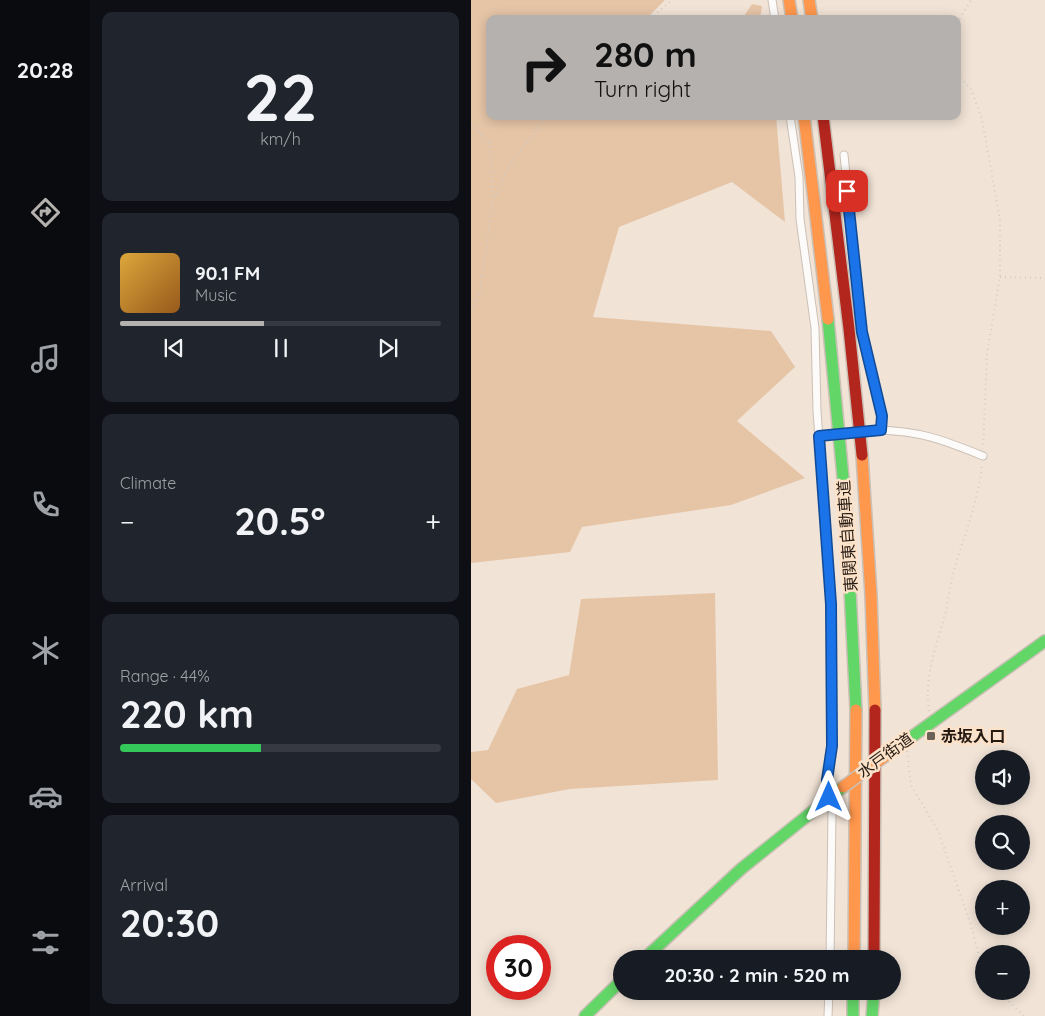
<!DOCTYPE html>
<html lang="en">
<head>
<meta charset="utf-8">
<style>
  body { margin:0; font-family:Quicksand,"Noto Sans JP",sans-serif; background:#20242c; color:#f1f3f6; height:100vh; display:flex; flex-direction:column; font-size:19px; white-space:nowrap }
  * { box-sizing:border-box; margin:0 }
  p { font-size:16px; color:#9ea1a6 }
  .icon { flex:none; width:28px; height:28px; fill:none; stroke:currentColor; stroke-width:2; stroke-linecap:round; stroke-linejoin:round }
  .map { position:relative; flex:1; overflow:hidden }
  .drawer { display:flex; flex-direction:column; gap:12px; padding:12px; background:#0d0f14; width:381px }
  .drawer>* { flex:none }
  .guide { position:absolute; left:15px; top:15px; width:475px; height:105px; border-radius:10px; box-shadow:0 2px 12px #0003; background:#b5b1ae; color:#111; overflow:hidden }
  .controls { position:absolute; left:504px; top:750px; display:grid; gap:10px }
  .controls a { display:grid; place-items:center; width:55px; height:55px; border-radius:50%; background:#171b24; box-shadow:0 2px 12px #0003; font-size:25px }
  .speed { position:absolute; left:15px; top:935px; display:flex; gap:10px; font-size:25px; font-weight:700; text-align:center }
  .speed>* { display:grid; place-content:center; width:65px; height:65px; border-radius:50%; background:#171b24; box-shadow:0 2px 12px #0003; line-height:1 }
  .speed .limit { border:8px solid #d22; background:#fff; color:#111 }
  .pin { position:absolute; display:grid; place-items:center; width:42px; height:42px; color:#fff; margin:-21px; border-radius:10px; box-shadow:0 2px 8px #0006 }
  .me { position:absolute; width:55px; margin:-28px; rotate:0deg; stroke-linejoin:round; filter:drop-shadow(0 0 4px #0008) }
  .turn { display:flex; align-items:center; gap:18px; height:105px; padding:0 25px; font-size:22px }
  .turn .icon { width:65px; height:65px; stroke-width:2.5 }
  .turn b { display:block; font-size:35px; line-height:42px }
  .big { font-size:38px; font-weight:800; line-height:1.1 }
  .drawer .card { flex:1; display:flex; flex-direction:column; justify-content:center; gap:8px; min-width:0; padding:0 18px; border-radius:10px; background:#20242c }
  .drawer .dial { align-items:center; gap:0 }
  .dial b { font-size:65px; line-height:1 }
  .song { display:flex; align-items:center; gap:15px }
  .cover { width:60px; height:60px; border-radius:8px; background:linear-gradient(135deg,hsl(40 70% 55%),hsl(30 70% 35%)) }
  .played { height:5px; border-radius:2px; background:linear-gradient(90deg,#b5b1ae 45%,#363941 45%) }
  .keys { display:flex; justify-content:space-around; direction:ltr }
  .heat { display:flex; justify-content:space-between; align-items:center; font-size:28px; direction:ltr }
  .charge { height:8px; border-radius:4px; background:linear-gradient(90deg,#34c759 44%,#363941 0) }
  .trip { position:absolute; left:142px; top:950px; width:288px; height:50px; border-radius:25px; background:#171b24; box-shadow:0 2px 12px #0003; font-weight:800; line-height:50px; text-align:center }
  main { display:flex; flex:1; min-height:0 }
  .dock { display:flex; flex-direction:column; width:90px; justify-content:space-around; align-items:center; background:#090b0e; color:#9ea1a6 }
  .dock .icon { width:35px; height:35px }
  .dock .active { color:#b5b1ae }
  .dock b { font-size:22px; color:#f1f3f6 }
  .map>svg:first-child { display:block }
</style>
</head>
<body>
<main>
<nav class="dock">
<b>20:28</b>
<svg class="icon active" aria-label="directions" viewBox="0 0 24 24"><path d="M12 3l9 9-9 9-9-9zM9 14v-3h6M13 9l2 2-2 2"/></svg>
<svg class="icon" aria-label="music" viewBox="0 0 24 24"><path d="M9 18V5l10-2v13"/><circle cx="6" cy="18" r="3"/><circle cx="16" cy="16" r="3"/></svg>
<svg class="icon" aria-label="phone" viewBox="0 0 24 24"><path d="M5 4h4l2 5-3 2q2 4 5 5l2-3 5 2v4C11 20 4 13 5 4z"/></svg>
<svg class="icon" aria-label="climate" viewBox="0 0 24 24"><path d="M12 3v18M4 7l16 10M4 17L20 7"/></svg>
<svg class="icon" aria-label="car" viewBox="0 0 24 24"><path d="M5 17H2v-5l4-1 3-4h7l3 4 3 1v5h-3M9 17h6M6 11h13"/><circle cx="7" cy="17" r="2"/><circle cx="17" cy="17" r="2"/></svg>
<svg class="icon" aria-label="filters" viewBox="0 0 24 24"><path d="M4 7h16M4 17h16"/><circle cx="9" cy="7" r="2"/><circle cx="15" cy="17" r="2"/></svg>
</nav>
<section class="drawer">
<div class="card dial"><b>22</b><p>km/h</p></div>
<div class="card">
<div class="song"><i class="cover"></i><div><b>90.1 FM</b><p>Music</p></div></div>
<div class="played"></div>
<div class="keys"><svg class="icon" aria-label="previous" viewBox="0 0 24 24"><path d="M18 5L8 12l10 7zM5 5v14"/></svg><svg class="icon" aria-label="pause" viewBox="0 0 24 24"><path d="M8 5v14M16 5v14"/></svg><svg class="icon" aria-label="next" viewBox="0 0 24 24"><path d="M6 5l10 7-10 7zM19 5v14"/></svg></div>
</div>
<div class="card"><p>Climate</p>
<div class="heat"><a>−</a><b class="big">20.5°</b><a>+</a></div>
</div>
<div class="card"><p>Range · 44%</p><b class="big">220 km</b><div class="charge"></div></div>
<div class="card"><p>Arrival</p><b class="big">20:30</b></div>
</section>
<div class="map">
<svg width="574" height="1016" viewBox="0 0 574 1016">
  <rect width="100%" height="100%" fill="#f1e3d6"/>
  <g fill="#e6c5a7">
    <path d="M0 0H194L175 19H19V116H305L314 222 261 182 148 227 122 317 300 331 324 367 266 421 334 478 260 505 111 527 99 552 0 563Z"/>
    <path d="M281 4 291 6 289 19H271Z"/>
    <path d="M244 593 247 780 99 789 25 803 0 779V752L17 750 46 689 98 675 110 599Z"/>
  </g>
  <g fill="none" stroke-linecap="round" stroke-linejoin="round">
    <defs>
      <g id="street">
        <path d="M301 0 304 19"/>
        <path d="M319 116 328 177 329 219 344 328 346 411 360 604 361 746 356 789 361 813 359 959"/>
        <path d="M373 155 391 331 411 416 410 430"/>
        <path d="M406 430C450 431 472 440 512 456"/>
        <path d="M357 1016 358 991"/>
      </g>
      <g id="fast">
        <path d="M357 319 375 509 385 710"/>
        <path d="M421 751 574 641"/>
        <path d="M173 959 270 869 372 787"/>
        <path d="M382 991V1016"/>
        <path d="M114 1016 151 980"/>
        <path d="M401 1016 403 991"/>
      </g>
      <g id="slow">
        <path d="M318 0 321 19"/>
        <path d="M338 0 341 19"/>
        <path d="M333 116 357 319"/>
        <path d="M391 455 400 595 404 710"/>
        <path d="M383 959 385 710"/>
      </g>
      <g id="jam">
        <path d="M352 116 378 329 391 455"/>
        <path d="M403 959 404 710"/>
      </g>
    </defs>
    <use href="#street" stroke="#cbc0b6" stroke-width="9"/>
    <use href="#fast" stroke="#cbc0b6" stroke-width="14"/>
    <use href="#slow" stroke="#cbc0b6" stroke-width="14"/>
    <use href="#jam" stroke="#cbc0b6" stroke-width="14"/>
    <g stroke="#d2ceca" stroke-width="2" stroke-dasharray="1 4" stroke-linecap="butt">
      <path d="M179 19 201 0"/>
      <path d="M486 23 500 0"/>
      <path d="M486 74 500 89 511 119 529 220V277L516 353 512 449"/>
      <path d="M0 124 19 143 22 199 9 291 0 313"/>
      <path d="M23 198 38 166 76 116"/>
      <path d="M529 277 574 278"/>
      <path d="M458 711C453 677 465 647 474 615 478 600 479 584 483 570 494 532 507 504 511 463"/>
      <path d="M436 751 440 785 467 831 500 925 512 972"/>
      <path d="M527 991 553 1016"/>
    </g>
    <use href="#street" stroke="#fdfbf9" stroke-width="7"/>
    <use href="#fast" stroke="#63d668" stroke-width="11"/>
    <use href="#slow" stroke="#ff974d" stroke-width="11"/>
    <use href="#jam" stroke="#b3261e" stroke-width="11"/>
    <defs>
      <path id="street-bridge" d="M352 435 403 430"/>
      <path id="slow-bridge" d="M372 787 421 751"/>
    </defs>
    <use href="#street-bridge" stroke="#cbc0b6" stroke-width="9" stroke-linecap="butt"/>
    <use href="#slow-bridge" stroke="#cbc0b6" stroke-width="14" stroke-linecap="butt"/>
    <use href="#street-bridge" stroke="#fdfbf9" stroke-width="7"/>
    <use href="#slow-bridge" stroke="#ff974d" stroke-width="11"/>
  </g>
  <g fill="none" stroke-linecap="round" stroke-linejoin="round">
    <defs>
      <path id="route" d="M358 797 356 780 361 746 360 604 348 436 410 430 411 416 391 332 376 191"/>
    </defs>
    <use href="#route" stroke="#114b97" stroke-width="12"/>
    <use href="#route" stroke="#1a73e8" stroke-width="9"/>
  </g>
  <rect fill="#6c6157" stroke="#fde2ca" stroke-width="2" x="455" y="731" width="10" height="10" rx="2.5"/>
  <g text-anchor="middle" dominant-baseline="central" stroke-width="5" stroke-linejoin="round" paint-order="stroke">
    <g font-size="16" fill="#251b13" stroke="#fde2ca">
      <text transform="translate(376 536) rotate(-94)">東関東自動車道</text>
      <text transform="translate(414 755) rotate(-36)">水戸街道</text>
    </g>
    <g font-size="16" font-weight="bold" fill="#251b13" stroke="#fde2ca" text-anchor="start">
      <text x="470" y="736">赤坂入口</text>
    </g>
  </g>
</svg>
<div class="controls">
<a><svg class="icon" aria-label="sound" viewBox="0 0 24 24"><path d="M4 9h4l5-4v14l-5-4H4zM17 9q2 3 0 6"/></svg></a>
<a><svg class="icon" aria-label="search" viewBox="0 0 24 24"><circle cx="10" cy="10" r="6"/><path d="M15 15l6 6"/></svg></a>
<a>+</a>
<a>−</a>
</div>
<div class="speed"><div class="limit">30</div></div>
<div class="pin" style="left:376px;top:191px;background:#d93025"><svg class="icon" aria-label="arrive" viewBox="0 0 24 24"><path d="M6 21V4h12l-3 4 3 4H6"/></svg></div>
<svg class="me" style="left:358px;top:797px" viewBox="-20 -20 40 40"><path d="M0-17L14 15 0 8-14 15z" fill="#1a73e8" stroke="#fff" stroke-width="4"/></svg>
<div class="trip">20:30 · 2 min · 520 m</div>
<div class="guide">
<div class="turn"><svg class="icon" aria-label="right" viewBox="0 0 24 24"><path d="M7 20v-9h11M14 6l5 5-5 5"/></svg><div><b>280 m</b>Turn right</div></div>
</div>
</div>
</main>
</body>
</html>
